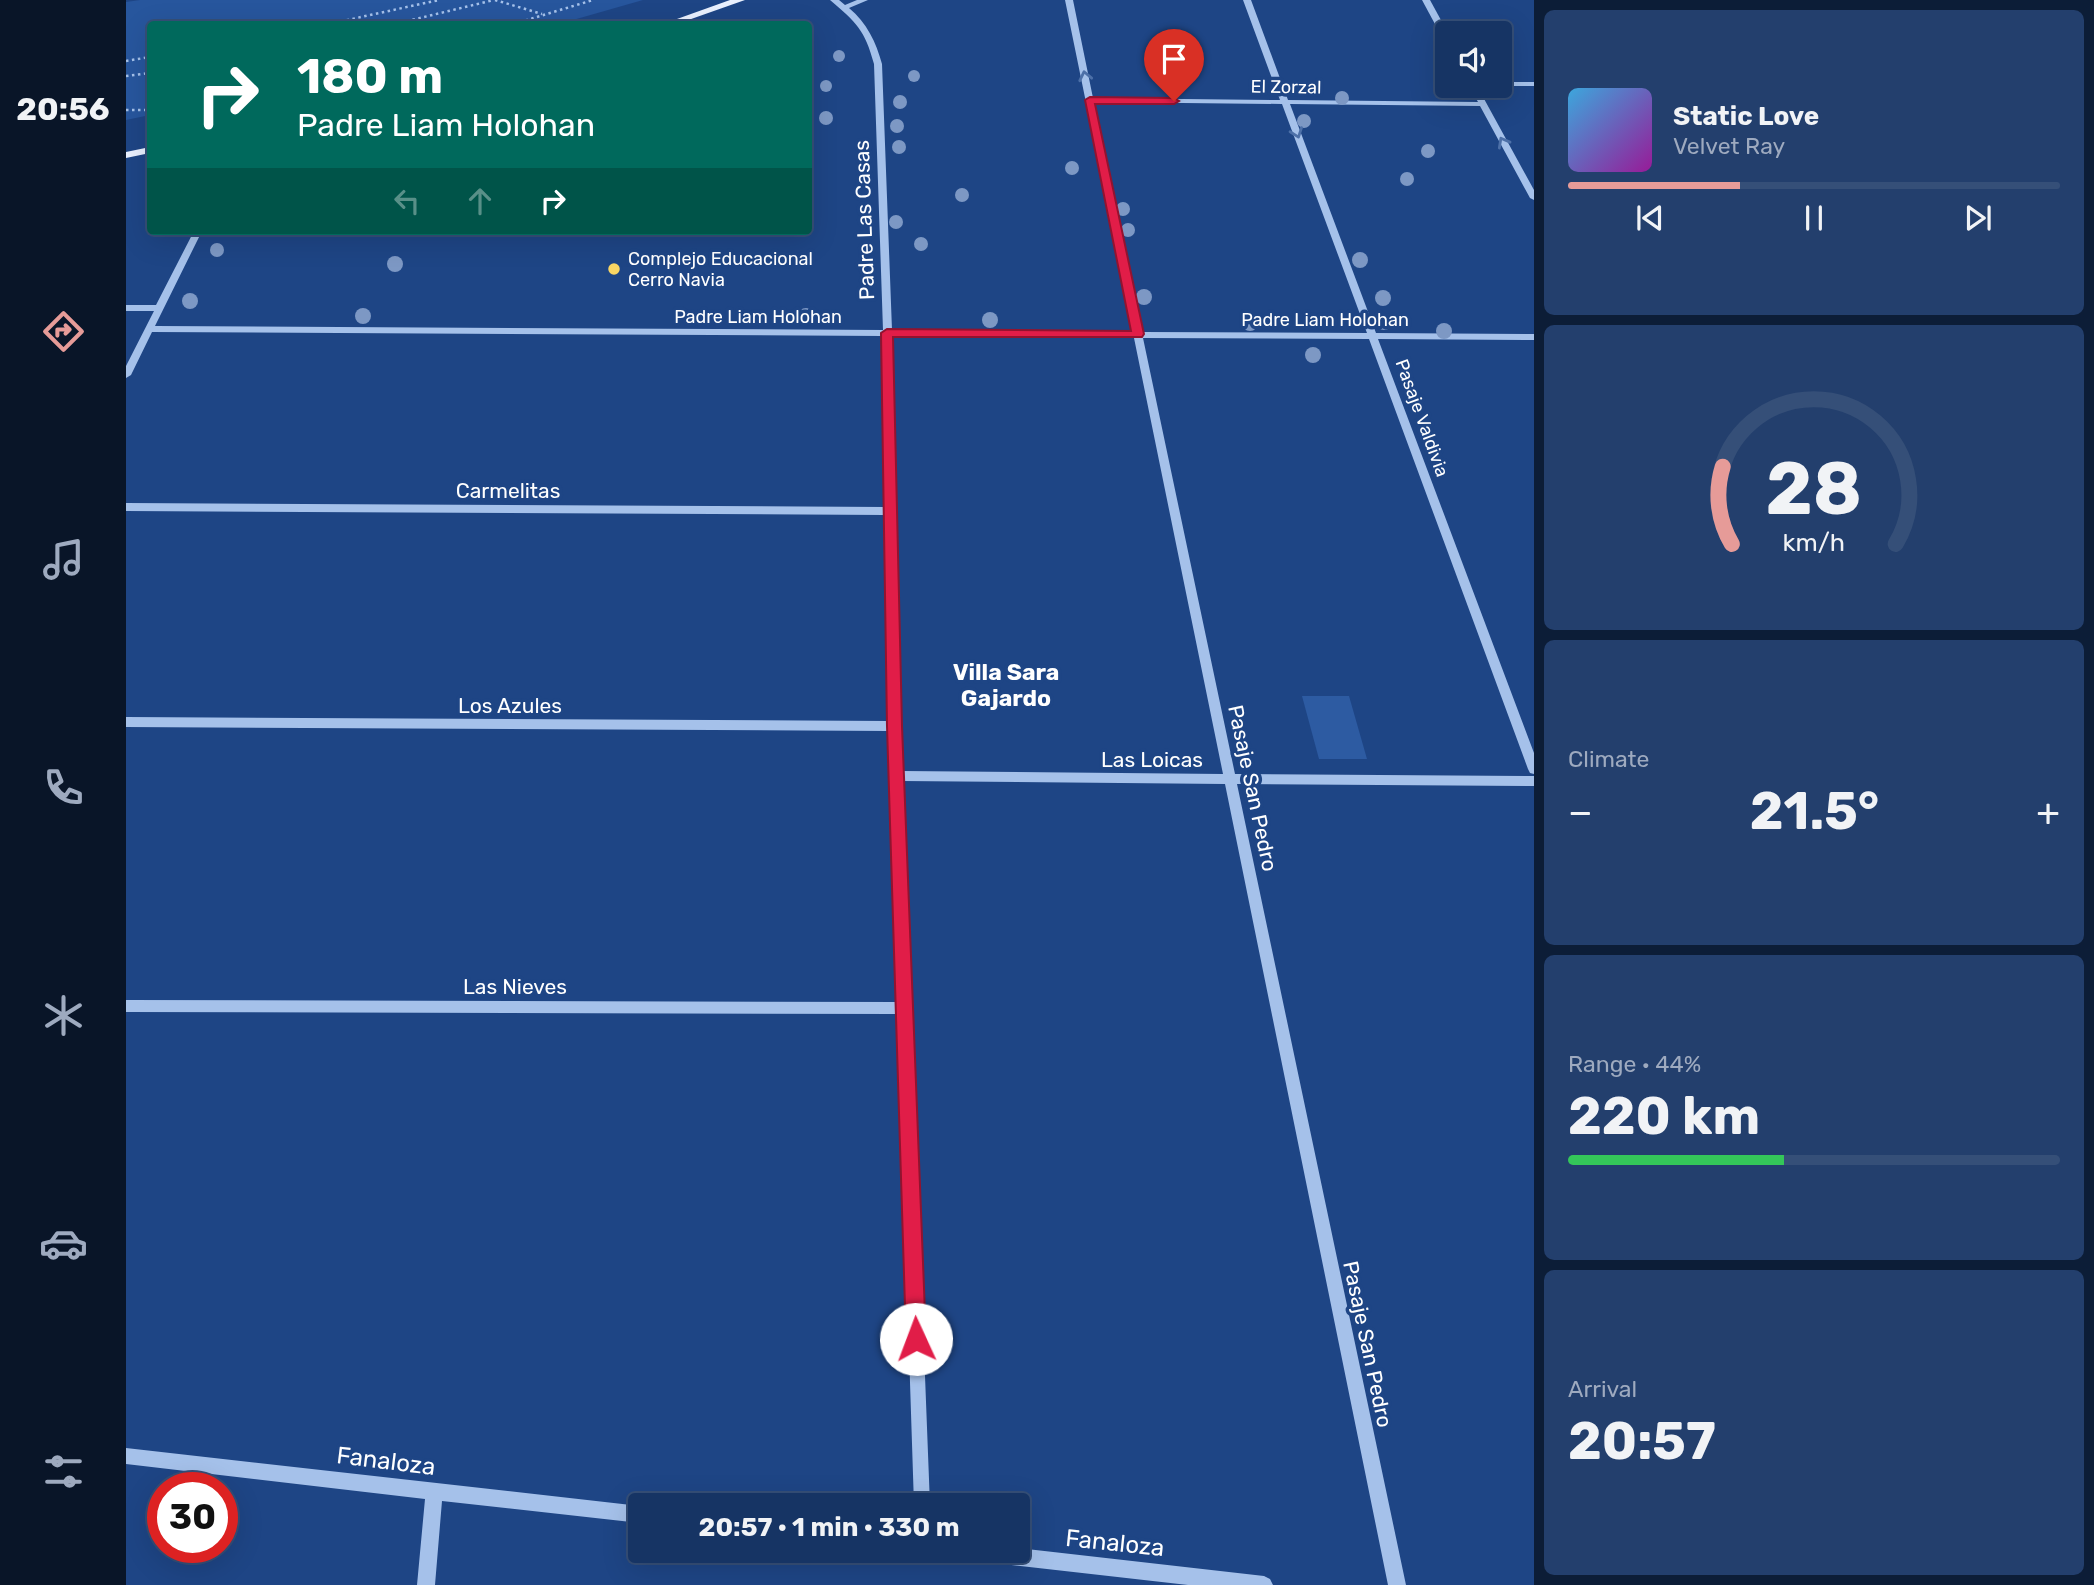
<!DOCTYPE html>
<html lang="en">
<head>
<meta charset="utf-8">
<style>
  body { margin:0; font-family:Rubik,sans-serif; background:#233f6d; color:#f1f3f6; height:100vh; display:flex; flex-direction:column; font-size:26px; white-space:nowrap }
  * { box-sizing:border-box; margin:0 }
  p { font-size:23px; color:#9eaabf }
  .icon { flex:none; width:38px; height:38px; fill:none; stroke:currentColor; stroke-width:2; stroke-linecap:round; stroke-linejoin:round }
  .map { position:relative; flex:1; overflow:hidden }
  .details { display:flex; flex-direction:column; gap:10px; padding:10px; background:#0c1d37; width:560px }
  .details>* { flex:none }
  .top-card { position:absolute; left:21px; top:21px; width:665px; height:214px; border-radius:7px; box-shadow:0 7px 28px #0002,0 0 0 2px #354f78; background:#00695c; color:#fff; overflow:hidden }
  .controls { position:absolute; left:1309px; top:21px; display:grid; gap:14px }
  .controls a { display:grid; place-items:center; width:77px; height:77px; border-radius:7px; background:#163464; box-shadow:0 7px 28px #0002,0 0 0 2px #354f78; font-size:35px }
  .speed { position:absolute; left:21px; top:1472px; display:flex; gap:14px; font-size:35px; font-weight:700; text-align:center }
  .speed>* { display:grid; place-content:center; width:91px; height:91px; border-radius:50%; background:#163464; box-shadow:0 7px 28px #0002,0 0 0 2px #354f78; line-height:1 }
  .speed .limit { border:10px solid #d22; background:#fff; color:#111 }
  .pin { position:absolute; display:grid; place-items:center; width:60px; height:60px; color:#fff; margin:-72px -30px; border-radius:50% 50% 50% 0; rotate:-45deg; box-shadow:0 0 7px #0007 }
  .pin .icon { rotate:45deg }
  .me { position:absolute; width:77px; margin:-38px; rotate:358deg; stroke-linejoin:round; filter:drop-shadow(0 0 5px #0008) }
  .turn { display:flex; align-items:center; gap:24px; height:147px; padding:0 35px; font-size:32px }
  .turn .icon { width:91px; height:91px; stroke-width:2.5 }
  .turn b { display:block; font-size:49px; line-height:60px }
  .lanes { display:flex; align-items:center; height:66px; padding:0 35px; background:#0003; justify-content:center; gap:35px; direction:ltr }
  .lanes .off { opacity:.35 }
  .big { font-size:52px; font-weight:700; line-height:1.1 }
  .details .card { flex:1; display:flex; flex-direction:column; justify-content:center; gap:10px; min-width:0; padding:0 24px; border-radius:10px; background:#233f6d }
  .details .dial { align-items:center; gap:0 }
  .dial svg { height:182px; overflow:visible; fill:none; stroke:#354f78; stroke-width:7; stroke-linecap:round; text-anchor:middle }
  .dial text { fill:#f1f3f6; stroke:none }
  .song { display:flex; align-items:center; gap:21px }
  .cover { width:84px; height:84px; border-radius:10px; background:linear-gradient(135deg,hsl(200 70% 55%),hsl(300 70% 35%)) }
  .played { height:7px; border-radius:4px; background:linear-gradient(90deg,#e69b98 35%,#354f78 35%) }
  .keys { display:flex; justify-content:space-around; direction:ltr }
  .heat { display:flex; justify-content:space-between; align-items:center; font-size:38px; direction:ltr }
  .charge { height:10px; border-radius:5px; background:linear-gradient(90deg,#34c759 44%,#354f78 0) }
  .trip { position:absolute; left:502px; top:1493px; width:402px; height:70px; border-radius:7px; background:#163464; box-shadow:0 7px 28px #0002,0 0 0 2px #354f78; font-weight:700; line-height:70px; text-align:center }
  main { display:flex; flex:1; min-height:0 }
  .dock { display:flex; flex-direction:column; width:126px; justify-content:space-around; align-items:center; background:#091528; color:#9eaabf }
  .dock .icon { width:49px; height:49px }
  .dock .selected { color:#e69b98 }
  .dock b { font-size:32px; color:#f1f3f6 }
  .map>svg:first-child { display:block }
</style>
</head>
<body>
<main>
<nav class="dock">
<b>20:56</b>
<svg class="icon selected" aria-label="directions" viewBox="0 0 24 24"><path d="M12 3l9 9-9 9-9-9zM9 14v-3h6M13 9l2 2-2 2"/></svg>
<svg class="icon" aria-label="music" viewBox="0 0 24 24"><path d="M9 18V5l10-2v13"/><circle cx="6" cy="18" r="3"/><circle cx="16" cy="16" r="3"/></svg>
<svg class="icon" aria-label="phone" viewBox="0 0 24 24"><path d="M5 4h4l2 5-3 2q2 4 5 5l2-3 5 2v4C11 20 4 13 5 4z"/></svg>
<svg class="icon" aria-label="climate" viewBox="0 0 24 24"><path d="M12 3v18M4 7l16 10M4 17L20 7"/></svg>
<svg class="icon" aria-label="car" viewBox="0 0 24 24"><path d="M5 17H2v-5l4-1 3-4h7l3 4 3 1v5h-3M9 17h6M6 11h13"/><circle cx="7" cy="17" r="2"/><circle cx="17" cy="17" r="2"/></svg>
<svg class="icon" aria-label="filters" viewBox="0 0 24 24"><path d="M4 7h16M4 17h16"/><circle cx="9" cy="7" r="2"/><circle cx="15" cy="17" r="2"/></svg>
</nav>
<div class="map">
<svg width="1408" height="1585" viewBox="0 0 1408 1585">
  <rect width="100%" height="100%" fill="#1e4585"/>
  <path fill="#27569d" d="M14 0H517L433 24H24V115L0 120V2Z"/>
  <path fill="#2d5ba2" d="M1176 696H1223L1241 759H1193Z"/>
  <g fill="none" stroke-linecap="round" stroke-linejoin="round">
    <g stroke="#a5c1ea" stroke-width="2.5" stroke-dasharray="2.5 3.5" stroke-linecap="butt">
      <path d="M369 0 416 14"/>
      <path d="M203 24 313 0"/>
      <path d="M269 24 368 0"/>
      <path d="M388 24 467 0"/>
      <path d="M0 61 24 57"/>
      <path d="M0 76 24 73"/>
      <path d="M0 110H24"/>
    </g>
    <g fill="#a5c1ea" fill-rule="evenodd">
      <path d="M704 0H713L719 5 731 0H742L723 8C741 23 750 42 756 64L766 330 1007 332 939 0H947L967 98 1154 100 1117 0H1125L1162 100 1352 102 1343 86H1351L1408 190V200L1404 198 1354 106 1164 104 1250 333 1408 334V340L1252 339 1408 753V774L1404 773 1402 769 1243 339 1017 338 1109 774 1408 776V786L1111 784 1280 1585H1262L1099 784 776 781 804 1505H788L772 1014 0 1012V1000L771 1002 762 731 0 727V717L762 721 759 515 0 511V503L759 507 757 336 26 332 5 375 0 378V366L28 311H0V305H30L68 231H76L29 326 757 330 748 64C739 30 730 22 704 0ZM968 102 1156 104 1241 333 1016 332ZM766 336 1008 338 1097 774 776 771Z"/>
      <path d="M1296 0H1304L1322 33 1321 41 1317 39Z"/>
      <path d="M1374 82H1408V86H1372H1374Z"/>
      <path d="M0 1448 514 1506V1523L316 1501 309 1585H291L299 1499 0 1464Z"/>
      <path d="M892 1548 1138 1576 1144 1579 1147 1585H1062L833 1559 827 1556 825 1550H892Z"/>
    </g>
    <g fill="#e9f0fe" fill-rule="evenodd">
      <path d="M604 0H619L551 24H537Z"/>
      <path d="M24 147V153L0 158V152Z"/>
    </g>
  </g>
  <g fill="#7d98c4">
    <circle cx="713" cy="56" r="6"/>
    <circle cx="788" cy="76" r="6"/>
    <circle cx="700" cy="86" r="6"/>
    <circle cx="1216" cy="98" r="7"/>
    <circle cx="774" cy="102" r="7"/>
    <circle cx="700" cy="118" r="7"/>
    <circle cx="1178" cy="121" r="7"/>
    <circle cx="771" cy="126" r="7"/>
    <circle cx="773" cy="147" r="7"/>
    <circle cx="1302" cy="151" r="7"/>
    <circle cx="946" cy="168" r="7"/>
    <circle cx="1281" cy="179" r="7"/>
    <circle cx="836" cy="195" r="7"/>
    <circle cx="997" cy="209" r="7"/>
    <circle cx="770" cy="222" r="7"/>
    <circle cx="1002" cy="230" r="7"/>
    <circle cx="795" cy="244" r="7"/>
    <circle cx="91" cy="250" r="7"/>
    <circle cx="1234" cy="260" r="8"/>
    <circle cx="269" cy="264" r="8"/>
    <circle cx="1018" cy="297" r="8"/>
    <circle cx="1257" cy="298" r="8"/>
    <circle cx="64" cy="301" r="8"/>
    <circle cx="237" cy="316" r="8"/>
    <circle cx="680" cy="316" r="8"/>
    <circle cx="864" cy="320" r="8"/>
    <circle cx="1258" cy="322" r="8"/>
    <circle cx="1124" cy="323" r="8"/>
    <circle cx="1318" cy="331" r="8"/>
    <circle cx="1187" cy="355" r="8"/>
  </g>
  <defs><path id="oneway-chevron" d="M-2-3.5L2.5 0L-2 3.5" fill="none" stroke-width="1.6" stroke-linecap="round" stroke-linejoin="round" transform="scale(1.75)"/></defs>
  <g stroke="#4d70a8">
    <use href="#oneway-chevron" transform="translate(959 76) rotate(-102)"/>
    <use href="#oneway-chevron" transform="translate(1171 133) rotate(70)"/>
    <use href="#oneway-chevron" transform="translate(1377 142) rotate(-119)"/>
  </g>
  <path fill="#e11d48" stroke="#92132f" stroke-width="2" d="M964 97 1048 98 1053 101 1048 104H969L1018 334 1016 337H767L776 726 800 1339 797 1347 790 1350 783 1347 780 1339 761 726 755 333 761 329 1005 331 959 100Z"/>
  <circle fill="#f9d664" stroke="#1e4585" stroke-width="2.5" cx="488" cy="269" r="7"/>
  <g text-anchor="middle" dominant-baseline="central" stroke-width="7" stroke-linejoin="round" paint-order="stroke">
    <g font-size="18" fill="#fff" stroke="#1e4585">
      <text transform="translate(1160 87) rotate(1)">El Zorzal</text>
      <text x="632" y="317">Padre Liam Holohan</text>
      <text x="1199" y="320">Padre Liam Holohan</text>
      <text transform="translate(1296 418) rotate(70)">Pasaje Valdivia</text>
    </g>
    <g font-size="18" fill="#fff" stroke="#1e4585" text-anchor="start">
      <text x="502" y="259">Complejo Educacional<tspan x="502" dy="21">Cerro Navia</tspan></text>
    </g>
    <g font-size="21" fill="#fff" stroke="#1e4585">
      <text transform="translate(738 220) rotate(-92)">Padre Las Casas</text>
      <text x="382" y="490">Carmelitas</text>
      <text x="384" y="705">Los Azules</text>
      <text x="1026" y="759">Las Loicas</text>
      <text transform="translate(1127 788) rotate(78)">Pasaje San Pedro</text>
      <text x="389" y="986">Las Nieves</text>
      <text transform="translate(1242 1344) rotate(78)">Pasaje San Pedro</text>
    </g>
    <g font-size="23" font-weight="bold" fill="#fff" stroke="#1e4585">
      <text x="880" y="672">Villa Sara<tspan x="880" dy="26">Gajardo</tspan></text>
    </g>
    <g font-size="24" fill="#fff" stroke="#1e4585">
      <text transform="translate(260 1461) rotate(7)">Fanaloza</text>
      <text transform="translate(989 1543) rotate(6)">Fanaloza</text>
    </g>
  </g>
</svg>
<div class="controls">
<a><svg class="icon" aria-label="sound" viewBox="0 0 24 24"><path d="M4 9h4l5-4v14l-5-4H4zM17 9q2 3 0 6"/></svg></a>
</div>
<div class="speed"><div class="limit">30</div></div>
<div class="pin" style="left:1048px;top:101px;background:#d93025"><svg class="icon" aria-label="arrive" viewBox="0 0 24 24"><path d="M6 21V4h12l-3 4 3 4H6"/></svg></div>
<svg class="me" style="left:790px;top:1339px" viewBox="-20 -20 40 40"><circle r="19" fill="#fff"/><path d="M0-13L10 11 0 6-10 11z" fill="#e11d48"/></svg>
<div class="trip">20:57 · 1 min · 330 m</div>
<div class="top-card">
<div class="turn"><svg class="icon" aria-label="right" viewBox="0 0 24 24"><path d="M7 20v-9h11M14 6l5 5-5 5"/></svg><div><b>180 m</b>Padre Liam Holohan</div></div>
<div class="lanes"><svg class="icon off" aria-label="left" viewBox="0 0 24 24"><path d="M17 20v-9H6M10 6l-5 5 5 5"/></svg><svg class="icon off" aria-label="ahead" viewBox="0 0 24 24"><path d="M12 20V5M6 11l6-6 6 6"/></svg><svg class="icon" aria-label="right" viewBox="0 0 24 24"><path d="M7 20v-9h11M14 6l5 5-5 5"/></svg></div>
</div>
</div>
<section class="details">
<div class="card">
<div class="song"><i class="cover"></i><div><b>Static Love</b><p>Velvet Ray</p></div></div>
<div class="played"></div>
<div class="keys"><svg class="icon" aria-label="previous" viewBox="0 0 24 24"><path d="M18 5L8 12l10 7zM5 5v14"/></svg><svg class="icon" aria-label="pause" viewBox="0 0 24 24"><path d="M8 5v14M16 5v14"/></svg><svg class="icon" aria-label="next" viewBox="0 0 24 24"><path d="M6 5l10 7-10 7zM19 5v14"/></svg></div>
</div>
<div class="card dial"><svg viewBox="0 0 100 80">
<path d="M14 69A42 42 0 1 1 86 69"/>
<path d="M14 69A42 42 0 0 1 10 35" stroke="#e69b98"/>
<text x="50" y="56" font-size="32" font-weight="700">28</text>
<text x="50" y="72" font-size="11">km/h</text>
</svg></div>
<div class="card"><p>Climate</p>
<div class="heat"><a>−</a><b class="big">21.5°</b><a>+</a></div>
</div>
<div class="card"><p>Range · 44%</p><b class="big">220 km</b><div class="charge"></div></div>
<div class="card"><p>Arrival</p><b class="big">20:57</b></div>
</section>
</main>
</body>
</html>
